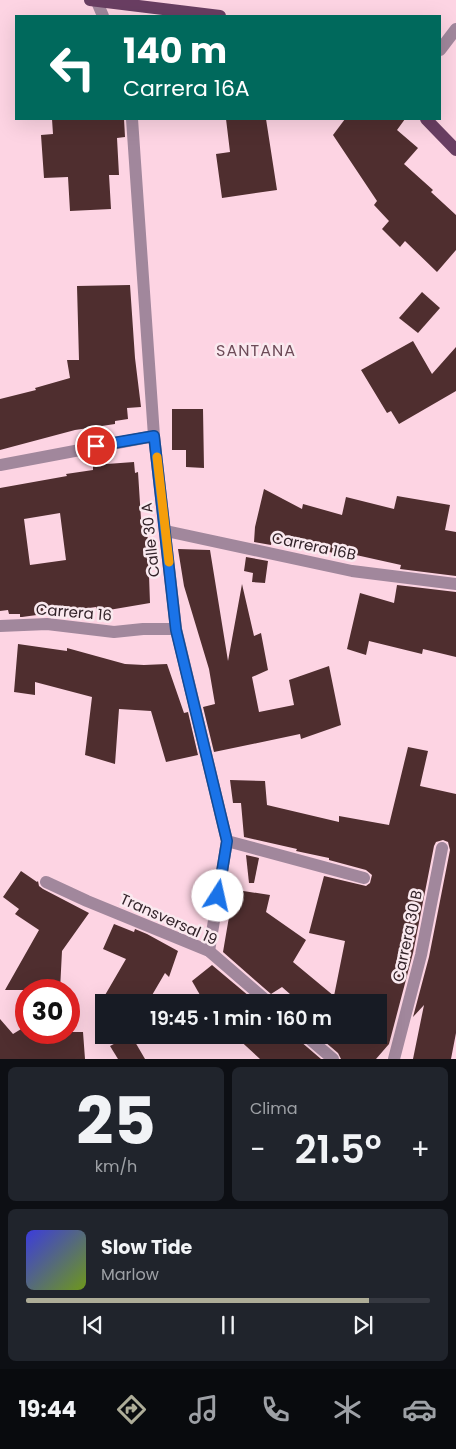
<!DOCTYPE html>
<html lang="es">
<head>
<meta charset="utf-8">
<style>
  body { margin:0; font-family:Poppins,sans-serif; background:#20242c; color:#f1f3f6; height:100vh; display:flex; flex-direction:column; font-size:19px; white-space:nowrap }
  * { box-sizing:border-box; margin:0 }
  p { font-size:16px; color:#9ea1a6 }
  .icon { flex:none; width:28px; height:28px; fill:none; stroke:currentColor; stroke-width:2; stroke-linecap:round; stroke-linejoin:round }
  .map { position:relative; height:1059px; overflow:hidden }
  .details { display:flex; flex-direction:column; gap:8px; padding:8px; background:#0d0f14; flex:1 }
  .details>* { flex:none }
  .banner { position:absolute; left:15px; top:15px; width:426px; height:105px; border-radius:0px; box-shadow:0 5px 20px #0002; background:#00695c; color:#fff; overflow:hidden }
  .speed { position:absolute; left:15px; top:979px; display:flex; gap:10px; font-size:25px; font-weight:700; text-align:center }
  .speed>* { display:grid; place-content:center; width:65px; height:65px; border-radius:50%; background:#171b24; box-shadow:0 5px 20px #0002; line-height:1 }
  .speed .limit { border:8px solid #d22; background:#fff; color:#111 }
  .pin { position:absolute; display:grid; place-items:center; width:42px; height:42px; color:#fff; margin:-21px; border:2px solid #fff; border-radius:50%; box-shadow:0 1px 5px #0007 }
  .me { position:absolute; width:55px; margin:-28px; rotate:10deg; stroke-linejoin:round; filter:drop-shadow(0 0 4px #0008) }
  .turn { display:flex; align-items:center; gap:18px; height:105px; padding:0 25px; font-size:22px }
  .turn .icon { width:65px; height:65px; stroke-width:2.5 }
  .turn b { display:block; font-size:35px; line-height:42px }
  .big { font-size:38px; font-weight:600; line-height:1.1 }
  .details .card { flex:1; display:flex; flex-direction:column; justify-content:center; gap:8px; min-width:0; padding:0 18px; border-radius:8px; background:#20242c }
  .details .dial { align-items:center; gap:0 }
  .dial b { font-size:65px; line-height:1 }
  .song { display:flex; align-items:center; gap:15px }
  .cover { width:60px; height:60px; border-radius:8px; background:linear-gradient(135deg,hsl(240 70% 55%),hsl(80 70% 35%)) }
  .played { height:5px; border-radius:2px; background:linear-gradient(90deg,#aead98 85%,#363941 85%) }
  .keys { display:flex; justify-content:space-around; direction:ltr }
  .heat { display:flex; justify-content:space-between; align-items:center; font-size:28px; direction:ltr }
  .details .tiles { flex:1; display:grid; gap:8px; grid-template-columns:1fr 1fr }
  .card:last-child { grid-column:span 2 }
  .trip { position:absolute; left:95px; top:994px; width:292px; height:50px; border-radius:0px; background:#171b24; box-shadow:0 5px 20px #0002; font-weight:600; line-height:50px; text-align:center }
  .tabs { display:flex; height:80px; justify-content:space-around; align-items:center; background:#090b0e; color:#9ea1a6 }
  .tabs .icon { width:35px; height:35px }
  .tabs .on { color:#aead98 }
  .tabs b { font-size:22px; color:#f1f3f6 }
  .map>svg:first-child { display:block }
</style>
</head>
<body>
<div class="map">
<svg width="456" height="1059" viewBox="0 0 456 1059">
  <rect width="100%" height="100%" fill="#fdd4e3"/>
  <g fill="#4f2e2f" fill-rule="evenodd">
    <path d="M52 119H124L125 137 117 138 119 175H109L111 209 70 211 68 177 44 178 41 135 53 134Z"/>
    <path d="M226 119H266L277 190 222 198 216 154 230 152Z"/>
    <path d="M345 119H405L397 130 418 148 404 164 433 190 431 192 456 215V250L437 272 405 241 400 247 382 229 389 221 374 205 377 201 333 135Z"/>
    <path d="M130 285 135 358 141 407 127 408 128 419 115 421V424L75 430 0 450V399L36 390 35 388 70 378 67 360H79L77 286Z"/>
    <path d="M422 292 440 308 418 333 399 318Z"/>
    <path d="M413 341 432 374 456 347V391L399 424 391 411 387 413 361 370Z"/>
    <path d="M172 409H203L204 468 186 467V450H172Z"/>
    <path d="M134 462 135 473 138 472 141 519H147L150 603 97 612 96 607 22 617H20V614H9L8 610 0 611V488L67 476 66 474 93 470V465ZM60 513 66 560 30 565 24 519Z"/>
    <path d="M264 489 302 509 303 504 342 515 346 497 394 509 397 496 450 505 445 530 456 532V576L400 569 401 565 356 555V559L314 548 313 550 272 539 271 545 254 542 255 527Z"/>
    <path d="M178 549 210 550 228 661 242 584 254 636 261 633 268 670 252 677 259 712 294 705 289 680 329 666 341 725 301 739 300 734 214 752 203 707 215 704 209 669 184 586Z"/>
    <path d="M246 557 268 561 265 583 252 582 253 573 244 571Z"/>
    <path d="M397 585 456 592V657L423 649 422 654 369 641 366 655 347 649 360 593 394 603Z"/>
    <path d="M18 644 67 651V648L125 664 144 665 167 664 184 713 188 712 198 755 166 762 151 711 119 709 115 764 85 755 92 697 35 682V695L14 692Z"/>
    <path d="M408 747 428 751 420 786 456 794V1033L451 1059H413L424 1005 413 1017 429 957 450 850 448 842 443 840 436 842 434 846 413 953 389 1044 376 1059H341L338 1053 317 1035H379V1002H299L282 987 271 994 223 952 230 911 232 912 237 890 270 895 266 912 306 940 293 962 334 996 345 941 309 933 324 876 366 886 370 883 372 875 366 870 329 860V858L296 851 297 849 244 837 241 803H233L230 780 265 781 267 805 339 822V816L389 825Z"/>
    <path d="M246 855 259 858 254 883H249Z"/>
    <path d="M21 871 37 882 38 881 39 886 43 889 89 913 62 951 60 990H5L39 930 15 914 19 909 3 897Z"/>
    <path d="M114 924 134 932 135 929 147 934 178 951 169 977 165 973 148 1002H101L126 959 103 949Z"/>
    <path d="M212 965 256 1002H204L192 981Z"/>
    <path d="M0 1019 13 1034 26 1026V1032H83L85 1059H0Z"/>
    <path d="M131 1035 145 1059H118L110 1046Z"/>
    <path d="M234 1035H297L300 1041 321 1059H260Z"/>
  </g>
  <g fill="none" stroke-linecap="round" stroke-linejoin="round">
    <g stroke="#a1879c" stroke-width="12">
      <path d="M97 2 103 16"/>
      <path d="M440 50 456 29"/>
      <path d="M132 119 154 436 176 629 227 841 209 951"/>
      <path d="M0 465 154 436"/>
      <path d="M166 531 352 571 456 584"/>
      <path d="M0 626 47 624 114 632 143 629H176"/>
      <path d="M227 841 364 878"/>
      <path d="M46 882 87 901 209 951 268 1002"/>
      <path d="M305 1035 333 1059"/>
      <path d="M394 1059 421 955 442 848"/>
    </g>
    <g stroke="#693e62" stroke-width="12">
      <path d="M90 0 220 16"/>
      <path d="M426 119 456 150"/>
    </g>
  </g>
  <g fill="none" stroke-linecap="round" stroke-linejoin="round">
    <defs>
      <path id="route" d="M96 446 154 436 176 630 227 841 218 896"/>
    </defs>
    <use href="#route" stroke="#114b97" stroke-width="12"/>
    <use href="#route" stroke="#1a73e8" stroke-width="9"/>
    <path stroke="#f59e0b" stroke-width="9" d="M157 457 169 562"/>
  </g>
  <g text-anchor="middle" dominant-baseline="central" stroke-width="5" stroke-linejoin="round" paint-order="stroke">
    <g font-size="15" fill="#322329" stroke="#fae9ef">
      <text transform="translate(150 540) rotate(-96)">Calle 30 A</text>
      <text transform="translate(314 546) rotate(12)">Carrera 16B</text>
      <text transform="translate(74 612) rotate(5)">Carrera 16</text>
      <text transform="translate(169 919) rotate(24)">Transversal 19</text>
      <text transform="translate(407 936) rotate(-78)">Carrera 30 B</text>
    </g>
    <g font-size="16" letter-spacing="1" fill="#6d4b58" stroke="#fae9ef">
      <text x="256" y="350">SANTANA</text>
    </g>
  </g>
</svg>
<div class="speed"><div class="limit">30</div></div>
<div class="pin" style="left:96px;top:446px;background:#d93025"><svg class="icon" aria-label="arrive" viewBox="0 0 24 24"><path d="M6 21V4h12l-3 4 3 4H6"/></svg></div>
<svg class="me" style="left:218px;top:896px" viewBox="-20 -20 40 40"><circle r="19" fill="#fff"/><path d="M0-13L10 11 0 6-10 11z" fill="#1a73e8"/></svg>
<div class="trip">19:45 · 1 min · 160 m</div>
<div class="banner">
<div class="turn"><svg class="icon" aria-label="left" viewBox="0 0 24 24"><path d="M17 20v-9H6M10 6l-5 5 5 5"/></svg><div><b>140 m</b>Carrera 16A</div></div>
</div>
</div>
<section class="details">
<div class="tiles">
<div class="card dial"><b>25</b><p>km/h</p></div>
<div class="card"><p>Clima</p>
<div class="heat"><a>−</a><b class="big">21.5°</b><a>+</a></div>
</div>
<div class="card">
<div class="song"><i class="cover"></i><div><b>Slow Tide</b><p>Marlow</p></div></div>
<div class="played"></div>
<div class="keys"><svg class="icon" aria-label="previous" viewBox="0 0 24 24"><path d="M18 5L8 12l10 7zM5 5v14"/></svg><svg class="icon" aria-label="pause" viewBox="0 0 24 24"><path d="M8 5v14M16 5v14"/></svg><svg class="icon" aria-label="next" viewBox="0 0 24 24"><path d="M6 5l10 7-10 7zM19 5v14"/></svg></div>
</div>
</div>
</section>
<nav class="tabs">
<b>19:44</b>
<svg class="icon on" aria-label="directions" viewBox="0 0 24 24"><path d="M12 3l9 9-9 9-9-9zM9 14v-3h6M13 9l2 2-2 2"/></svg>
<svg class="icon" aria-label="music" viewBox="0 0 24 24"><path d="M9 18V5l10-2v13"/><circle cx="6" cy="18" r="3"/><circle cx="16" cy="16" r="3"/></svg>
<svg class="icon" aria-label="phone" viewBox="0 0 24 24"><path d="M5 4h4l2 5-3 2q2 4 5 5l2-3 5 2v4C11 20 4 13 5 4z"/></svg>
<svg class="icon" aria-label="climate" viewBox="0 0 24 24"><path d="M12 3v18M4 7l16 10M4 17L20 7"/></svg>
<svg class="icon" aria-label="car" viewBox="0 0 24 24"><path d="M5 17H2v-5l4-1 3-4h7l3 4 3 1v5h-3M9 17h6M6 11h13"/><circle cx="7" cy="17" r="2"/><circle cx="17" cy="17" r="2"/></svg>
</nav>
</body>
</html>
